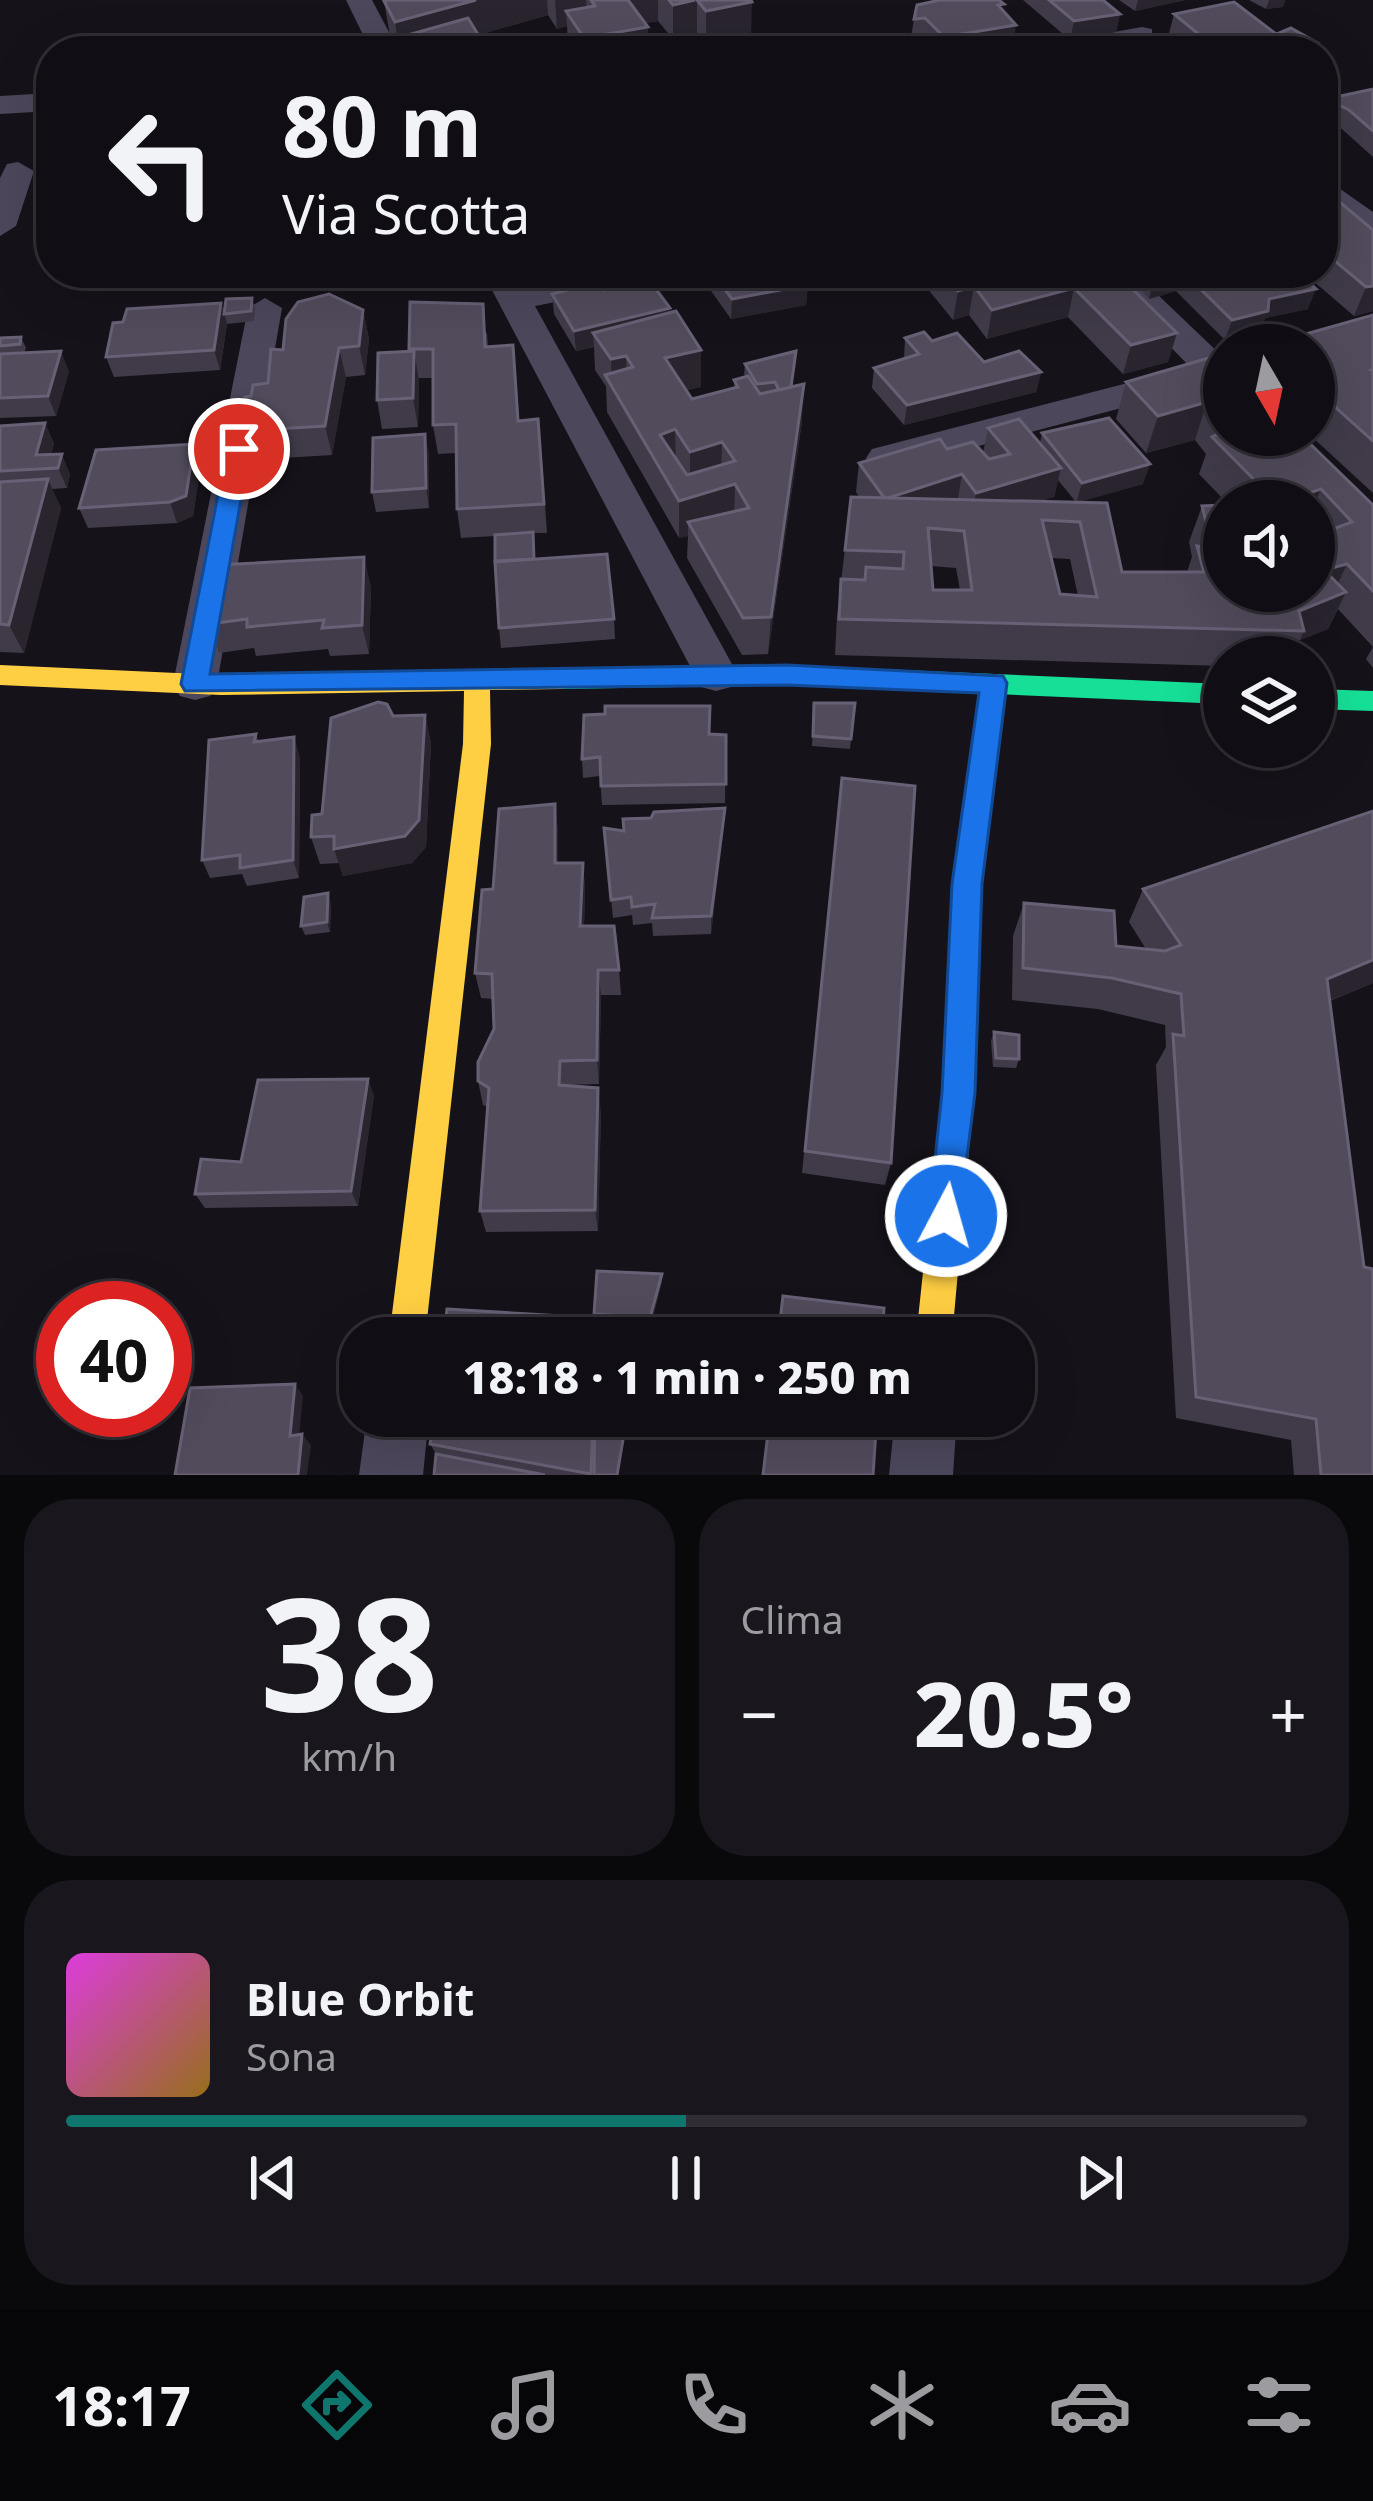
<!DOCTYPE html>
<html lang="it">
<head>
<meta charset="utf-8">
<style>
  body { margin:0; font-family:"Noto Sans",sans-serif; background:#19171d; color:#f1f3f6; height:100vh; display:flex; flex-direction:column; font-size:45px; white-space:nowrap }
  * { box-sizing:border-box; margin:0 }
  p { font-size:39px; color:#9c9ca0 }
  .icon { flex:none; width:66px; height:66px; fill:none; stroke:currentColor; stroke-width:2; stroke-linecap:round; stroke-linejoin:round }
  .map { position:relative; height:1475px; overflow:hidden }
  .drawer { display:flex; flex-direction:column; gap:24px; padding:24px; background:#09080b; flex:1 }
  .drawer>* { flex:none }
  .top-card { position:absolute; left:36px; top:36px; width:1302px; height:252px; border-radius:48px; box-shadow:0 12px 48px #0002,0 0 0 3px #302e34; background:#100e14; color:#f1f3f6; overflow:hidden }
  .needle { width:78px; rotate:171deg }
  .controls { position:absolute; left:1203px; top:324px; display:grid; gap:24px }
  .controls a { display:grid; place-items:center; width:132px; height:132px; border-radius:50%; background:#100e14; box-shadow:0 12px 48px #0002,0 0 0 3px #302e34; font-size:60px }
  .speed { position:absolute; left:36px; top:1281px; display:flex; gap:24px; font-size:60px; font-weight:700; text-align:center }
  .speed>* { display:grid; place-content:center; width:156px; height:156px; border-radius:50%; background:#100e14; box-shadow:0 12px 48px #0002,0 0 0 3px #302e34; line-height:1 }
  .speed .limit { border:18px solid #d22; background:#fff; color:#111 }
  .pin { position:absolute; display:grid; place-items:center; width:102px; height:102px; color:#fff; margin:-51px; border:6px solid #fff; border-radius:50%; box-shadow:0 3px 12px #0007 }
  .me { position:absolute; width:132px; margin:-66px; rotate:6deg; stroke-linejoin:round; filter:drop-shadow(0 0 9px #0008) }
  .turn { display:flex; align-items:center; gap:42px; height:252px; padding:0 48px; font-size:54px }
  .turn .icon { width:156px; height:156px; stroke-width:2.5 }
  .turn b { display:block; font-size:84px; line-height:102px }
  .big { font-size:90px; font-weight:800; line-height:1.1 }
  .drawer .widget { flex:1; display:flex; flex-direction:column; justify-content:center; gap:18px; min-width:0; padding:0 42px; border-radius:48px; background:#19171d }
  .drawer .dial { align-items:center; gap:0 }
  .dial b { font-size:156px; line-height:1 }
  .song { display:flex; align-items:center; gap:36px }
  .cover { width:144px; height:144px; border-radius:18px; background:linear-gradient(135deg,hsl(300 70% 55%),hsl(40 70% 35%)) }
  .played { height:12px; border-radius:6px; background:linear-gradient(90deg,#0f766e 50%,#302e34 50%) }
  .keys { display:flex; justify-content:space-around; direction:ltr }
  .heat { display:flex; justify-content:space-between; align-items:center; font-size:66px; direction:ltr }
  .drawer .tiles { flex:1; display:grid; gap:24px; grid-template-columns:1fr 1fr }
  .widget:last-child { grid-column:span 2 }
  .trip { position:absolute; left:339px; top:1317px; width:696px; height:120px; border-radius:48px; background:#100e14; box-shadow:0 12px 48px #0002,0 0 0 3px #302e34; font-weight:800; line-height:120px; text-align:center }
  .menu { display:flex; height:192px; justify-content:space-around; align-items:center; background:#060608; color:#9c9ca0 }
  .menu .icon { width:84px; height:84px }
  .menu .active { color:#0f766e }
  .menu b { font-size:54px; color:#f1f3f6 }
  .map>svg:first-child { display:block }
</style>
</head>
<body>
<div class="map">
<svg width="1373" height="1475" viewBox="0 0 1373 1475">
  <rect width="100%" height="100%" fill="#16121a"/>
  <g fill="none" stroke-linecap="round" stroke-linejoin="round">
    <g fill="#4c475b" fill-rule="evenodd">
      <path d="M346 0H372L399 51H371Z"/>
      <path d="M1142 27 1152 29V41L1100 51H1039L1053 43Z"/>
      <path d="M845 36 855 38V50L794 51 798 45Z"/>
      <path d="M51 93V111L0 114V96Z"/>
      <path d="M18 162 34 171 16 226 0 236V178L7 164Z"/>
      <path d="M1323 177 1373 212V238L1361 235 1323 202Z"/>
      <path d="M483 273H517L524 287 599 273H670L653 283 535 306 738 675 731 687 716 691 701 687Z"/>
      <path d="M1099 273H1135L1224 358V391L1208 385 885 471 872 467 866 458 872 449 1190 367Z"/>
      <path d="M265 298 282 308 217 684 210 696 195 700 180 696 173 684 248 308Z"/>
      <path d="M367 1416H429L423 1475H359Z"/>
      <path d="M895 1416H957L953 1475H889Z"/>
    </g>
    <g fill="#16e098" fill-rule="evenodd">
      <path d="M787 665 1224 684V704L787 685 562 689 549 679 562 669Z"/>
      <path d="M1314 689 1373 691V711L1314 709Z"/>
    </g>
    <g fill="#ffcf43" fill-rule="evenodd">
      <path d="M0 665 221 675 571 672 575 679 571 686 562 689 490 690 491 744 425 1338H389L463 744 464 691 221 695 0 685Z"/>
      <path d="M994 674 1007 684 982 884 974 1093 952 1338H916L942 1093 952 884 981 684Z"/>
    </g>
  </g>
  <g fill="#413b49" fill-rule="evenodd">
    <path d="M389 0H751V36L706 45 697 34 673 39 658 21 645 23 648 51H571L568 46 567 26 557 29 548 15 478 35 488 51H397L390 36 384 1Z"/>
    <path d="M1023 0H1103L1120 14 1116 32 1070 40Z"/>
    <path d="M1119 0H1185L1135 11Z"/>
    <path d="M1249 0H1285L1283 7 1266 9Z"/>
    <path d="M1002 10 1013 44 969 51H937L923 36 911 37 914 19Z"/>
    <path d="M1174 14 1276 34 1275 37H1277L1279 33 1313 51H1179L1167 41Z"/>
    <path d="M1373 89V157L1342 129 1323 120V108L1326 99Z"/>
    <path d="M1323 188 1373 230V311L1354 316 1304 273H1323Z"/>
    <path d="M268 273H355L269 278Z"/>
    <path d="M379 273H445V280L381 283Z"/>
    <path d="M709 273H809L806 305 731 319 709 288Z"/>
    <path d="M929 273H1116L1168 362 1123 374 1068 317 987 339 969 315 953 320 927 288Z"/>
    <path d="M1126 273H1298L1308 309 1265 318 1261 331 1225 340 1176 291 1149 299Z"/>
    <path d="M604 290 670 312 701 350V387L686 390 692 399 734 388V380L746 377 744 374 745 364 792 387 802 421 768 654 742 655 687 558 688 536 679 538 607 412 606 386 595 370 594 347 576 351 554 314 552 294Z"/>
    <path d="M252 298 255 309 254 321 227 324 220 370 114 377 106 357 221 303 224 313Z"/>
    <path d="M410 302 487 333 488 347 516 374 519 421 541 448 547 533H533L535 559 614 619 615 639 501 648 499 628 495 536 461 538 457 509 456 453 438 454 433 425V378H419L418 427 382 429 377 400 409 351Z"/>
    <path d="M363 310 369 339 365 375 346 377 332 455 248 460 240 431 251 396 268 383 283 350Z"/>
    <path d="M1373 315V493L1310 435H1314V345Z"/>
    <path d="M21 337 26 348 24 353 69 371 56 416 0 418V338Z"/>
    <path d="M905 338 932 341 984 362 1041 372 1036 392 904 425 872 388 874 368 904 359Z"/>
    <path d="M1224 360V435L1373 505V668L1366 659 1373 647 1338 609 1328 629 1300 640 1292 657H1224V666L835 655 837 616 851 497H859L856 492 859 463 947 449 983 453 988 428 1040 443 1042 433 1143 484 1078 502 1122 572H1187L1192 557 1189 542 1202 506 1224 591H1314V501H1225L1199 474 1206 454 1195 440 1146 453 1116 419 1126 382ZM1058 480 1076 502 1038 501 1054 497ZM1051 558 1070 559 1078 596 1060 594ZM931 566 956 568 960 590H933Z"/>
    <path d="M45 423 54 444 51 454 70 474 67 488 52 489 61 508 24 653 0 652V426Z"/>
    <path d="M194 444 201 464 193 516 177 523 88 528 79 508Z"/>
    <path d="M429 454V508L376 512 372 492Z"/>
    <path d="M371 586 369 654 330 656 328 649 256 656 254 648 219 653 209 624Z"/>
    <path d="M814 703H855L850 749 812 746Z"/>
    <path d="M425 715 431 743 426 847 412 863 343 876 339 863 320 864 311 837 322 814 393 716Z"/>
    <path d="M256 734 259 742 300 757 299 878 247 886 242 874 210 878 202 860Z"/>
    <path d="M710 734 726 735 725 803 602 805 600 776 583 778 582 759Z"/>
    <path d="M842 778 891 1163 885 1185 802 1173Z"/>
    <path d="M555 804 558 832V863H583L585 890 584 926 619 970 621 995H601L599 1084 564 1085 601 1111 598 1231 486 1232 480 1211 488 1107 483 1105 478 1081 494 1029 493 999 481 998 475 973 493 889Z"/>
    <path d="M725 808 711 934 653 936 652 923 633 925 632 915 613 918 604 828 624 831 651 818Z"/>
    <path d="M1373 811V983L1330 1001 1373 1475H1294L1291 1440 1176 1418 1156 1065 1166 1047 1165 1025 1098 1009 1012 1000 1013 936 1024 903 1116 946 1146 949 1129 922 1143 889Z"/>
    <path d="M331 903 330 932 305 935 301 926Z"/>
    <path d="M994 1032 1019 1059 1016 1068 993 1067 991 1041Z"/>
    <path d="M374 1095 358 1206 205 1208 195 1194 241 1162Z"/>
    <path d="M662 1274V1281L651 1325 595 1320 596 1330 443 1338 594 1318V1314Z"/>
    <path d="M628 1416 618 1475H434L436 1454 430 1444Z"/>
  </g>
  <g fill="#29242e">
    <path d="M476 0H547L548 15 424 50 411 34 414 51H399L395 22Z"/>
    <path d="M555 0H586L587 22 566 11 567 26 557 29Z"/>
    <path d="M621 0H658V21L622 26Z"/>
    <path d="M697 0V34L673 39V5Z"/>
    <path d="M1138 0H1185L1135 11Z"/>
    <path d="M1269 0H1285L1283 7 1266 9Z"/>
    <path d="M752 2 751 36 706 45V11Z"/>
    <path d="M1120 14 1116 32 1070 40 1074 21Z"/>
    <path d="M1016 25 1013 44 969 51H942L944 37Z"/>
    <path d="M648 27V51H584V38Z"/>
    <path d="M1316 42 1313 51H1294L1296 45Z"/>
    <path d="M1230 44 1228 51H1212L1213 46Z"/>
    <path d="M809 273 806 305 731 319 732 299Z"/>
    <path d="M1175 273H1181L1176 291 1149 299 1154 279Z"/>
    <path d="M974 286 969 315 953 320 958 291Z"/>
    <path d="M1373 286V311L1354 316 1366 287Z"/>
    <path d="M1074 288 1068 317 987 339 992 310Z"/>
    <path d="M1316 289 1308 309 1265 318 1261 331 1225 340 1232 320 1269 299Z"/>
    <path d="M221 303 227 323 220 370 214 350Z"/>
    <path d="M670 308V328L593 333 594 347 576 351 574 331Z"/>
    <path d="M363 310 369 339 365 375 359 346Z"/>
    <path d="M1177 333 1168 362 1123 374 1131 345Z"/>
    <path d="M339 348 346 377 332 455 325 426Z"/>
    <path d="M701 350V387L665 395V358Z"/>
    <path d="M61 351 69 371 56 416 48 396Z"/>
    <path d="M414 351 419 380 418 427 413 398Z"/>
    <path d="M626 356 627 393 612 387 611 359Z"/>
    <path d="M1041 372 1036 392 904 425 907 405Z"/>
    <path d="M804 384 802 421 768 654 771 617Z"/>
    <path d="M1207 402 1195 440 1146 453 1158 416Z"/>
    <path d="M45 423 54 444 47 469 36 455Z"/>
    <path d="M675 429 676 466 660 472V435Z"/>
    <path d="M425 434 429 454V508L426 488Z"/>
    <path d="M722 442 721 479 690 489V452Z"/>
    <path d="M194 444 201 464 193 516 177 523 170 502Z"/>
    <path d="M62 454 70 474 67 488 58 468Z"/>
    <path d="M1150 464 1143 484 1076 503 1082 483Z"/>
    <path d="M1061 468 1054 497 971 522 976 493Z"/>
    <path d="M962 474 957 504 885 499Z"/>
    <path d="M48 479 61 508 24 653 9 625Z"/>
    <path d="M735 484 734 521 688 522V536L679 538V501Z"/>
    <path d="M1321 489 1314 505V501H1285Z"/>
    <path d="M364 557 371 586 369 654 362 625Z"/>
    <path d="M1347 564 1331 598 1346 592 1328 629 1300 640 1304 631 1299 611 1324 570Z"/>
    <path d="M425 715 431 743 426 847 412 863 343 876 334 849Z"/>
    <path d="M294 737 300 757 299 878 293 860Z"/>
    <path d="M555 804 558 832V890L555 863Z"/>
    <path d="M725 808 724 827 711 934V916Z"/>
    <path d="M583 863 585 890 583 952 580 926Z"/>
    <path d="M328 893 331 903 330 932 327 922Z"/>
    <path d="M1373 960V983L1306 1010 1327 979Z"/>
    <path d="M598 970 601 995 599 1084 597 1060Z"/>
    <path d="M368 1079 374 1095 358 1206 351 1191Z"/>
    <path d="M598 1088 601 1111 598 1231 595 1210Z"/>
    <path d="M662 1274V1281L651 1325 650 1318Z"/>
    <path d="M295 1384 303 1396 298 1447 290 1436Z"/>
    <path d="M627 1416H628L618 1475H617Z"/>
    <path d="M302 1434 311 1445 307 1475H298Z"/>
  </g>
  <g fill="#524b5c" stroke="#686075" stroke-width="3" fill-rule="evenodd">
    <path d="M389 0H476L395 22 384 1Z"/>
    <path d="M591 0H628L648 27 584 38 566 11 595 6Z"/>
    <path d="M669 0H695L673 5Z"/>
    <path d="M697 0H751L752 2 706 11Z"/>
    <path d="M940 0H999L1004 4 998 5 1016 25 944 37 925 18 914 19 917 5Z"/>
    <path d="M1049 0H1103L1120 14 1074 21Z"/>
    <path d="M1234 2 1276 34 1262 37H1292L1308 51H1239L1230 44 1213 46 1174 14Z"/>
    <path d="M468 18 488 51H424L411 34Z"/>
    <path d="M1291 28 1316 42 1300 44 1292 37H1285L1279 33Z"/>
    <path d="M834 35 845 46V51H756Z"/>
    <path d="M1120 42 1145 48 1147 51H1071Z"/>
    <path d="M1373 89V131L1349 110 1326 99Z"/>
    <path d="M1323 188 1373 230V286L1366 287 1323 251Z"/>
    <path d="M713 273H809L807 285 732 299Z"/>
    <path d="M943 273H1116L1177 333 1131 345 1074 288 992 310 974 286 958 291Z"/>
    <path d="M1149 273H1175L1154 279Z"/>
    <path d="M1184 273H1298L1316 289 1269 299 1268 311 1232 320Z"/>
    <path d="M650 281 670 308 574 331 552 294 600 282 604 290Z"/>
    <path d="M329 294 363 310 359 346 339 348 325 426 240 431 245 397 251 396 253 385 268 383 271 349 283 350 286 319 298 302Z"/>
    <path d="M252 298 251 311 224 314 226 299Z"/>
    <path d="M410 302 483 304 485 347 513 345 518 421 538 419 544 504 457 509 456 424 433 425V349H409Z"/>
    <path d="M221 303 214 350 106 357 113 323 123 322 127 309Z"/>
    <path d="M676 311 701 350 665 358 692 399 738 387 734 380 748 376 760 394 804 384 771 617 743 618 688 522 749 508 735 484 679 501 605 375 633 367 626 356 611 359 593 333ZM675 429 690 452 722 442 735 461 687 475 660 435Z"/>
    <path d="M1373 315V369L1371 370 1373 371V441L1314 388V345H1267Z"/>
    <path d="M924 332 932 341 957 333 984 362 1019 351 1041 372 907 405 874 368 919 354 905 338Z"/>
    <path d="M21 337 20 344 0 346V338Z"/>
    <path d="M61 351 48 396 0 398V354Z"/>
    <path d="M414 351 413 398 377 400 378 353Z"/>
    <path d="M796 351 791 387 779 390 775 382 757 384 745 364Z"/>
    <path d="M1219 355 1224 360V422L1207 402 1158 416 1126 382Z"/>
    <path d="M1109 418 1150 464 1082 483 1042 433Z"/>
    <path d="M1019 419 1061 468 976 493 962 474 885 499 859 463 940 439 947 449 973 442 989 459 1010 454 988 428Z"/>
    <path d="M45 423 36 455 62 454 58 468 0 471V426Z"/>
    <path d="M1224 431V435H1301L1373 505V591L1347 564 1324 570 1346 592 1299 611 1304 631 839 619 841 579 865 580 866 567 903 569 904 552 845 550 851 497 1107 503 1122 572H1204L1197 546 1213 549 1202 506 1224 505V591H1314V536L1352 522 1321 489 1285 501H1275L1212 437ZM1042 520 1080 522 1097 597 1060 594ZM928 528 964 531 972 590H933Z"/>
    <path d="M425 434 426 488 372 492 373 438Z"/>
    <path d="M194 444 186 496 170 502 79 508 96 450Z"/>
    <path d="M48 479 9 625 0 624V482Z"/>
    <path d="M533 532 534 559 495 561V535Z"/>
    <path d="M607 554 614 619 499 628 495 562Z"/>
    <path d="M364 557 362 625 322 628 324 620 247 627V619L209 624 217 565Z"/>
    <path d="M378 702 387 704 393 716 425 715 419 820 405 836 334 849V836L311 837 312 815 322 814 331 718Z"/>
    <path d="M814 703H855L851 739 813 736Z"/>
    <path d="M605 706H710L709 734 726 735V784L601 786 600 757 582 759 584 715 605 714Z"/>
    <path d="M256 734 254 742 294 737 293 860 240 868V855L202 860 209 740Z"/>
    <path d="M842 778 915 786 891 1163 805 1151Z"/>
    <path d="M555 804V863H583L580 926H614L619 970H598L597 1060 560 1061 559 1085 598 1088 595 1210 480 1211 489 1088 478 1081V1062L494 1029 492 974 475 973 482 890 493 889 499 809Z"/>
    <path d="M725 808 711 916 652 918 655 904 632 907 631 897 611 900 604 828 624 831 623 819 651 818 654 812Z"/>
    <path d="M1373 811V960L1327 979 1364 1267 1373 1269V1475H1321L1316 1419 1196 1397 1173 1034 1184 1036 1181 994 1112 978 1023 968 1024 903 1114 911 1116 946 1165 951 1181 945 1143 889Z"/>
    <path d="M328 893 327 922 301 926 304 897Z"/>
    <path d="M994 1032 1019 1035V1059L996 1058Z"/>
    <path d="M368 1079 351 1191 195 1194 201 1159 241 1162 258 1080Z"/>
    <path d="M597 1271 662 1274 650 1318 594 1314Z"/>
    <path d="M783 1296 884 1308 882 1338H778Z"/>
    <path d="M447 1309 595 1318 594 1338H443Z"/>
    <path d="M596 1330 641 1333 640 1338H596Z"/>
    <path d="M295 1384 290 1436 302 1434 298 1475H175L190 1388Z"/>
    <path d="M434 1416H593L591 1474 430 1444Z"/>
    <path d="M595 1416H627L617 1475H594Z"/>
    <path d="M770 1416H877L873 1475H763Z"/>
    <path d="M436 1454 545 1475H434Z"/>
  </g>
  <path fill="#1a73e8" stroke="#114b97" stroke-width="3" d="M239 442 250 449 210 674 787 665 1003 676 1007 683 982 884 975 1093 958 1228 946 1232 934 1228 929 1216 942 1093 952 884 979 693 787 685 185 691 181 684 227 449Z"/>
</svg>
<div class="controls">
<a><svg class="needle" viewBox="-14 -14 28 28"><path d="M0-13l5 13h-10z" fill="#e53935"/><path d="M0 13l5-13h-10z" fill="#9c9ca0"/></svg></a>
<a><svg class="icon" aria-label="sound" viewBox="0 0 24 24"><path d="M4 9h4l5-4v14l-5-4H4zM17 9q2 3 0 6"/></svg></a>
<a><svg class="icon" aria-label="layers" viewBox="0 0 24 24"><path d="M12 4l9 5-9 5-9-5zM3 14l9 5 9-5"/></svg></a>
</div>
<div class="speed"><div class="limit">40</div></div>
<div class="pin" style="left:239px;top:449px;background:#d93025"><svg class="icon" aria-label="arrive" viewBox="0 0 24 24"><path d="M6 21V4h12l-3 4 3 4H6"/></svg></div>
<svg class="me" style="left:946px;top:1216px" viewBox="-20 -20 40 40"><circle r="17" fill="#1a73e8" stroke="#fff" stroke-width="3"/><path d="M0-11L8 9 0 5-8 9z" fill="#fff"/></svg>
<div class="trip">18:18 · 1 min · 250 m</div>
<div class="top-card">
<div class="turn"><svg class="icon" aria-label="left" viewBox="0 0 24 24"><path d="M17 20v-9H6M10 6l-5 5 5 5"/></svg><div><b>80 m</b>Via Scotta</div></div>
</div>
</div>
<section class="drawer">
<div class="tiles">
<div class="widget dial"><b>38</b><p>km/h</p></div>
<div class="widget"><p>Clima</p>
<div class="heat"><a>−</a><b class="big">20.5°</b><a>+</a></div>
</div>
<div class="widget">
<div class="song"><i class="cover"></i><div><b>Blue Orbit</b><p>Sona</p></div></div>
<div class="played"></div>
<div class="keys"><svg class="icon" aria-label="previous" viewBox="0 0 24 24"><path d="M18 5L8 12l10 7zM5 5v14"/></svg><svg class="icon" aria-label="pause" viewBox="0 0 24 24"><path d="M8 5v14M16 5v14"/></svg><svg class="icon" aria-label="next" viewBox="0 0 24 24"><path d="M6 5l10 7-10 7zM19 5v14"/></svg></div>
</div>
</div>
</section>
<nav class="menu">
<b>18:17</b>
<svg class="icon active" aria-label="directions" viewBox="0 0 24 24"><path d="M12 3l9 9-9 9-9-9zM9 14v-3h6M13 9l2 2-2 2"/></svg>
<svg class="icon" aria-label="music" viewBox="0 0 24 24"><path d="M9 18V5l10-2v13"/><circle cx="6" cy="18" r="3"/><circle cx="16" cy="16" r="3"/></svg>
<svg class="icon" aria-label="phone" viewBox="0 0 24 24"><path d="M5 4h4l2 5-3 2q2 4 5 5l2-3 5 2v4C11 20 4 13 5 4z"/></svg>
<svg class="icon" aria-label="climate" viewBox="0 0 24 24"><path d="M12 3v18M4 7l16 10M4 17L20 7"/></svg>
<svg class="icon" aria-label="car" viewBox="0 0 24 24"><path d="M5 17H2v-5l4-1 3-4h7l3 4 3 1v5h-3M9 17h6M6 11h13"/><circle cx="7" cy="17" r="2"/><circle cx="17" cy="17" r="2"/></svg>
<svg class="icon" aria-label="filters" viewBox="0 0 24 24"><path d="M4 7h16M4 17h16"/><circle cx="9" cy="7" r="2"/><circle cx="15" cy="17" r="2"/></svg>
</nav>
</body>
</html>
